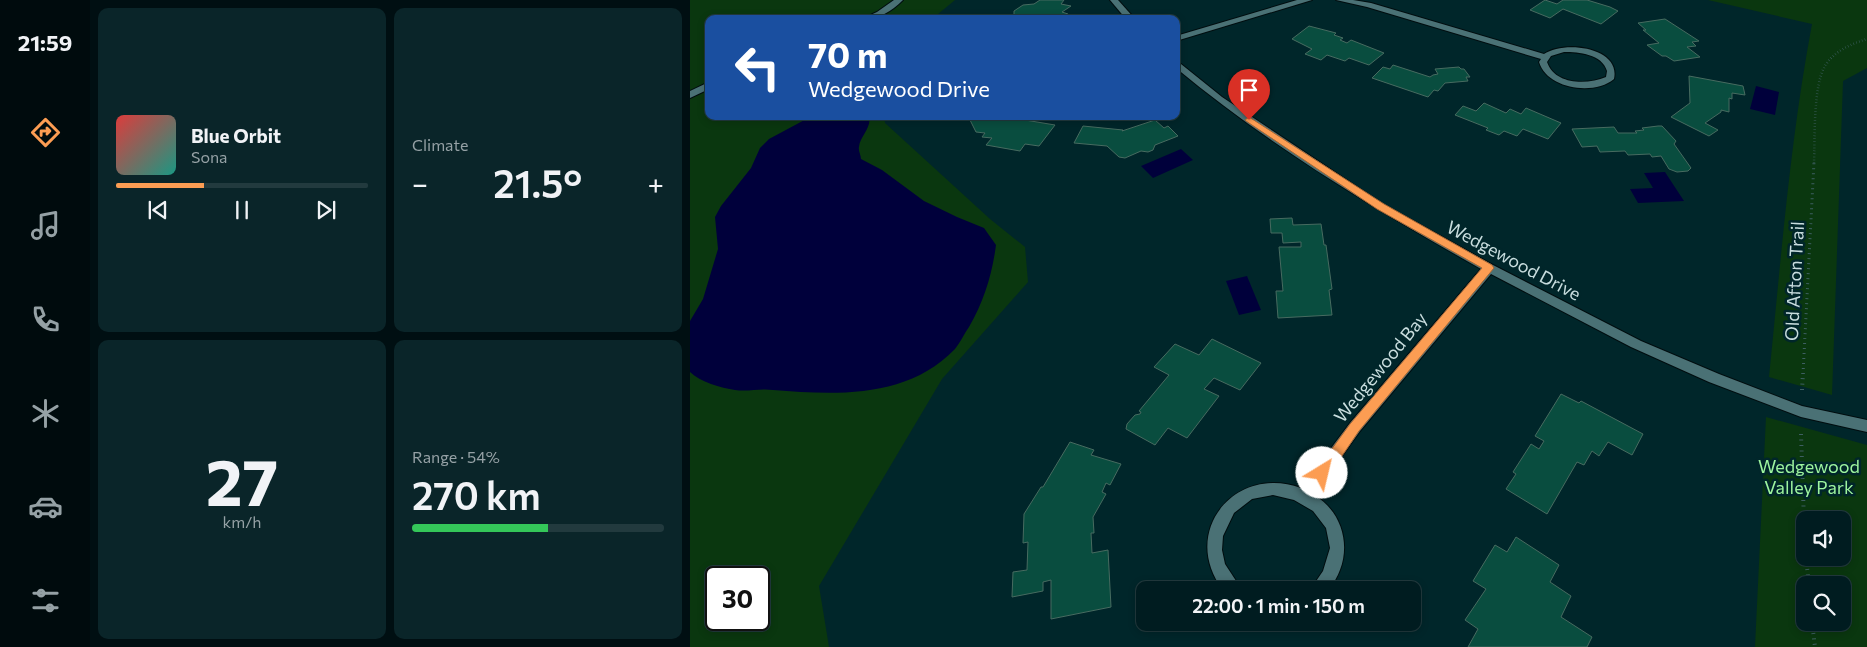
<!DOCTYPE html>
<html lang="en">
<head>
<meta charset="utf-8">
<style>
  body { margin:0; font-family:Commissioner,sans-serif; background:#0a2529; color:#f1f3f6; height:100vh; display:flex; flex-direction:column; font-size:19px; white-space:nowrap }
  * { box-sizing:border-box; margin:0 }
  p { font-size:16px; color:#95a1a5 }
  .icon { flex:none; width:28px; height:28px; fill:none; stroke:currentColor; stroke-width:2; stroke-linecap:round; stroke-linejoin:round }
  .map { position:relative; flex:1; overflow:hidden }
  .drawer { display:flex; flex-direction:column; gap:8px; padding:8px; background:#000f12; width:600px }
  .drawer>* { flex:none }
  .hud { position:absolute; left:15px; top:15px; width:475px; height:105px; border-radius:10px; box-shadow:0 2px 8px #0003,0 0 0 1px #223a3e; background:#1a4fa0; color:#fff; overflow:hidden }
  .controls { position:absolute; left:1106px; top:511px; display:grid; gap:10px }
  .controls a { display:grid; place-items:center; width:55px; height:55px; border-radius:10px; background:#001c20; box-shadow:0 2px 8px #0003,0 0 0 1px #223a3e; font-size:25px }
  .speed { position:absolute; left:15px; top:566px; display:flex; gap:10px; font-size:25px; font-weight:700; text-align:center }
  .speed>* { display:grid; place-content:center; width:65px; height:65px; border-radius:50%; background:#001c20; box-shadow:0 2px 8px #0003,0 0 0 1px #223a3e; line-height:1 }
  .speed .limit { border:2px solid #111; border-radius:8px; background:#fff; color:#111 }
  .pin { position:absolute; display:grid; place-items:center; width:42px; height:42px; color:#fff; margin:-51px -21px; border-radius:50% 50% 50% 0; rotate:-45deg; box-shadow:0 0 5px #0007 }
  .pin .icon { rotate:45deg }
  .me { position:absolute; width:55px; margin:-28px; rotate:36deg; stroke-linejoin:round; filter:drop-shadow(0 0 4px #0008) }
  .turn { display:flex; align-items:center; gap:18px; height:105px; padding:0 20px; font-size:22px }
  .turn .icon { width:65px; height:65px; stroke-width:2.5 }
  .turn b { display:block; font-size:35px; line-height:42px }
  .big { font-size:38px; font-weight:600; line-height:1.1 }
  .drawer .widget { flex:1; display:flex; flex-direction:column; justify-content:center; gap:8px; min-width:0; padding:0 18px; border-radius:10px; background:#0a2529 }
  .drawer .dial { align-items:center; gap:0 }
  .dial b { font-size:65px; line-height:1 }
  .song { display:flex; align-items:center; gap:15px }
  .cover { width:60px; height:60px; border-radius:8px; background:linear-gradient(135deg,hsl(0 70% 55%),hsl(170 70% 35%)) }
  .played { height:5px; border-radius:2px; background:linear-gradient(90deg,#fc9d53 35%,#223a3e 35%) }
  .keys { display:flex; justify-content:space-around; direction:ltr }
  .heat { display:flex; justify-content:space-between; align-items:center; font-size:28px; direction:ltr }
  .charge { height:8px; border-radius:4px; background:linear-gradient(90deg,#34c759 54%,#223a3e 0) }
  .drawer .tiles { flex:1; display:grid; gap:8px; grid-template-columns:repeat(2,1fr) }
  .trip { position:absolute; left:446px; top:581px; width:285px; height:50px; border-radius:10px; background:#001c20; box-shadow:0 2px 8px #0003,0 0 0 1px #223a3e; font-weight:600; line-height:50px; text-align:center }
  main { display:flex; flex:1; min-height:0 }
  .dock { display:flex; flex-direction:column; width:90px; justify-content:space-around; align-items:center; background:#000b0d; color:#95a1a5 }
  .dock .icon { width:35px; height:35px }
  .dock .active { color:#fc9d53 }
  .dock b { font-size:22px; color:#f1f3f6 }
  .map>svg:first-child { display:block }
</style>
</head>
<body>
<main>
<nav class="dock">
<b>21:59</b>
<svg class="icon active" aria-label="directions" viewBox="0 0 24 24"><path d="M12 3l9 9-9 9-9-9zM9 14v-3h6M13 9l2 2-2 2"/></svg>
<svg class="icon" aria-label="music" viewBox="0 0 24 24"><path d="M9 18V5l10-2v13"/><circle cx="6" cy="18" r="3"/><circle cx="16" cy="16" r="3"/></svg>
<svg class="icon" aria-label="phone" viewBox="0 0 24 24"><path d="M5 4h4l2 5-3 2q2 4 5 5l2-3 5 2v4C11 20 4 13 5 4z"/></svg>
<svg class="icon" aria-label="climate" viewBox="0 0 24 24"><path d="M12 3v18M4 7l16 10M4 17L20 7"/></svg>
<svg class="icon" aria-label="car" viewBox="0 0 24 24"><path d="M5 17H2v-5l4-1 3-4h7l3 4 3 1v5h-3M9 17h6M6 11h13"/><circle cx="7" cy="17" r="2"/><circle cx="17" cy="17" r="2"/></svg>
<svg class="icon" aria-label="filters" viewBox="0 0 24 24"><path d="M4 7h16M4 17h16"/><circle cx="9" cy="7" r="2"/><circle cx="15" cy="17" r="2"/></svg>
</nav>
<section class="drawer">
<div class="tiles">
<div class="widget">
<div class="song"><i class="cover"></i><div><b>Blue Orbit</b><p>Sona</p></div></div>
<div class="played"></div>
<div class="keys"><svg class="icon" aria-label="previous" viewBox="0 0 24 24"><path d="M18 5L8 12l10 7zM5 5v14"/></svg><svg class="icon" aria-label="pause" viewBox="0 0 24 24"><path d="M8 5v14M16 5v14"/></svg><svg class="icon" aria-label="next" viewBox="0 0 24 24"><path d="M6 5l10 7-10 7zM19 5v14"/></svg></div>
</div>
<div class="widget"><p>Climate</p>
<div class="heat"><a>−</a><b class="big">21.5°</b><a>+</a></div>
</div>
<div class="widget dial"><b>27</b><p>km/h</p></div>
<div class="widget"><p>Range · 54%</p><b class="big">270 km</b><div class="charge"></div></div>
</div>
</section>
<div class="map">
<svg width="1177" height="647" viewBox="0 0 1177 647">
  <rect width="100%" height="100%" fill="#00262a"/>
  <g fill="#0a370f" fill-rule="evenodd">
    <path d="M0 0H265L242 19H19V116H194L195 123 300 219 335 247 338 282 252 379 129 586 139 647H0ZM26 578H69V620H26Z"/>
    <path d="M1018 0H1177V68L1153 81 1142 395 1079 377C1091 259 1100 141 1122 24Z"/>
    <path d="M1076 417 1177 445V647H1065ZM1115 520H1152V558H1115ZM1115 585H1152V622H1115Z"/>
  </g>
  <g fill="#00003b">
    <path d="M1066 86 1089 92 1085 115 1060 109Z"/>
    <path d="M122 116H179C182 128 170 136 169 147 168 150 171 155 171 159L192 170 234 201 267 217 294 228 306 245C302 275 294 301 279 327 274 334 270 343 265 349 217 399 146 395 83 390 71 388 58 392 45 390 31 388 10 382 0 372V321L13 299 28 249 25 217 31 206 61 168 70 148 79 139Z"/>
    <path d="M491 149 503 160 463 178 451 166Z"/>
    <path d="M975 172 994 201 948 203 940 189 963 188 954 173Z"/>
    <path d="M557 276 571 310 549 315 536 281Z"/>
  </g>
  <g fill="#094d3f" stroke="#476b60">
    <path d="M350 0H374L371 4 381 6 372 12 378 14 372 19H334L335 18 324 15V11L333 5 344 4Z"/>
    <path d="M855 0 867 4 873 0H897L920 7 928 11 911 24 873 9 860 18 840 10Z"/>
    <path d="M975 19 1009 41 1002 42 1006 46 997 47 1010 57 984 61 976 56H972L957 45 969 43 953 30H956L948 23Z"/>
    <path d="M619 26 646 33 644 35 653 38 650 40 657 43 661 40 694 53 679 65 659 58 655 61 637 55 631 60 615 54 622 49 602 39Z"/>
    <path d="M703 65 740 77 743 75 748 74 745 69 769 67 771 69H774L780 77H776L778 81 755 83 748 91 744 90 738 97 682 78 693 67 700 69Z"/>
    <path d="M999 76 1053 86 1055 95 1042 93V99L1039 98V112L1031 110V112L1015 123 1028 130 1019 136 981 117 1000 103Z"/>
    <path d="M794 103 816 113 820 109 831 114 836 108 871 123 858 139 833 129 827 136 814 131 809 135 796 130 798 128 765 115 773 106 786 111Z"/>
    <path d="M278 116H311L365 125 349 146 335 144 330 151 296 145 302 138 292 137 295 133 286 132Z"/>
    <path d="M465 120 474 128 478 126 488 136 465 145 463 150 458 152 451 151 435 158 429 157 417 146 384 143 393 126 433 130 432 131Z"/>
    <path d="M968 126H972L986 141 984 144 1001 168 998 171 987 172 979 169 971 156 962 157 960 154 938 155 935 151 910 152 907 146 892 147 882 129 924 127 928 133H947L945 131 954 130 952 128Z"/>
    <path d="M602 218 603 225 631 224 634 245H636L642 289 639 290 642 315 588 318 586 291H593L589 247H611V242L593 243 592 233H581L580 219Z"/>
    <path d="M522 339 571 363 550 390 524 378 514 389 529 396 497 438 478 428 465 445 436 429 437 424 445 415 450 414 451 412 449 411 479 375 464 367 485 344 509 355Z"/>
    <path d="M871 394 889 403 891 401 953 434 942 455 918 442 909 456 902 451 894 465 887 462 857 514 816 489 826 474 823 472 841 444 849 449 854 441 845 436Z"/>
    <path d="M380 442 404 450 401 455 431 464 420 485 416 483 412 492 416 494 403 517 404 533H401L402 553 418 550 421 607 361 619V580L353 582V591L322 597 323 572 337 570 338 542 333 543 334 514 351 487H353Z"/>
    <path d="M826 537 869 565 860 582 881 596 871 617 902 637 897 647H778L788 629 775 620 796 589 783 581 805 545 817 552Z"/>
  </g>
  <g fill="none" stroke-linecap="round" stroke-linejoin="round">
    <defs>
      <g id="service">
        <path d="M204 0H213C201 12 189 19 172 19L187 12Z"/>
        <path d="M19 82V89L0 98V91Z"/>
      </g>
      <g id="minor">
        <path d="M420 0H428L445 19H436Z"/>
        <path d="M607 0H622L486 41V36Z"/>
        <path d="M646 0H663L681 3 854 54C874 40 931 47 924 79 904 96 857 89 849 62L851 59 677 7ZM874 52C889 52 912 54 917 71L916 77C897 85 865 85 857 62L861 56Z"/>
        <path d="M486 60 532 97 694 205 803 265 951 341 1029 374 1112 406 1177 420V432L1111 417 1019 382 941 347 801 274 670 431 624 495C658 515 664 560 638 590H620L633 571 640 548 636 528 623 511 604 500 583 495 562 499 544 513 533 536 532 550 535 564 552 590H533C489 532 545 464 611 488L660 423 791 269C685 209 580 146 486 68Z"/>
      </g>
    </defs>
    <use href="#service" stroke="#000d0f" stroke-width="2"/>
    <use href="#minor" stroke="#000d0f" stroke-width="2"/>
    <path stroke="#3e5f62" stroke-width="2.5" stroke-dasharray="0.5 2.5" stroke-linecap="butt" d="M1124 163C1125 139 1123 86 1135 66 1144 51 1161 44 1177 39"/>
    <path stroke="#3e5f62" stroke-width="3" stroke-dasharray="1 4" stroke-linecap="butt" d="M1113 374 1124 162"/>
    <g stroke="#3e5f62" stroke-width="4" stroke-dasharray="1 4.5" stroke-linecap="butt">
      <path d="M1112 390 1113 373"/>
      <path d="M1111 434 1115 550"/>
      <path d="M1116 558 1119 585"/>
      <path d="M1122 622 1125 647"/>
    </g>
    <use href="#service" fill="#4a7175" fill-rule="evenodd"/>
    <use href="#minor" fill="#4a7175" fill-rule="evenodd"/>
  </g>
  <path fill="#fc9d53" stroke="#a46636" d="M559 117 694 204 802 265 804 268 669 431 637 478 632 479 627 478 625 473 627 469 660 424 792 268 687 209 556 121 555 120Z"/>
  <g text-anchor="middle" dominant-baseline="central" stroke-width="5" stroke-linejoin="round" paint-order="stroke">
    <g font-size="18" fill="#c8ddde" stroke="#00262a">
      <text transform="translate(824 260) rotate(28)">Wedgewood Drive</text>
      <text transform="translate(1104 281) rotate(-87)">Old Afton Trail</text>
      <text transform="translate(690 367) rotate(-51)">Wedgewood Bay</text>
    </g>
    <g font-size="18" fill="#9df49e" stroke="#00262a">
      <text x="1119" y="466">Wedgewood<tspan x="1119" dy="21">Valley Park</tspan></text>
    </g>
  </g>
</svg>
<div class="controls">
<a><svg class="icon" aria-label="sound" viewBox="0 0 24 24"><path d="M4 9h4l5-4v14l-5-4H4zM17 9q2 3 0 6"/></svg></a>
<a><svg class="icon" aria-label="search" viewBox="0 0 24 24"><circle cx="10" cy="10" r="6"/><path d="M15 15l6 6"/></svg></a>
</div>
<div class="speed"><div class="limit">30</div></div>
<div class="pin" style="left:559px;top:120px;background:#d93025"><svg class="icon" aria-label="arrive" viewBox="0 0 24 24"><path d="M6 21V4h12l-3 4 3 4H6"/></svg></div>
<svg class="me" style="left:632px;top:473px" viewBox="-20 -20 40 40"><circle r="19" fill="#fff"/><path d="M0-13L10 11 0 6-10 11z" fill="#fc9d53"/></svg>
<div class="trip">22:00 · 1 min · 150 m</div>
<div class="hud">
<div class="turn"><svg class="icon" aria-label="left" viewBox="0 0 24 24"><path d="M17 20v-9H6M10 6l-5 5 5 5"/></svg><div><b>70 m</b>Wedgewood Drive</div></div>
</div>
</div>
</main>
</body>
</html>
